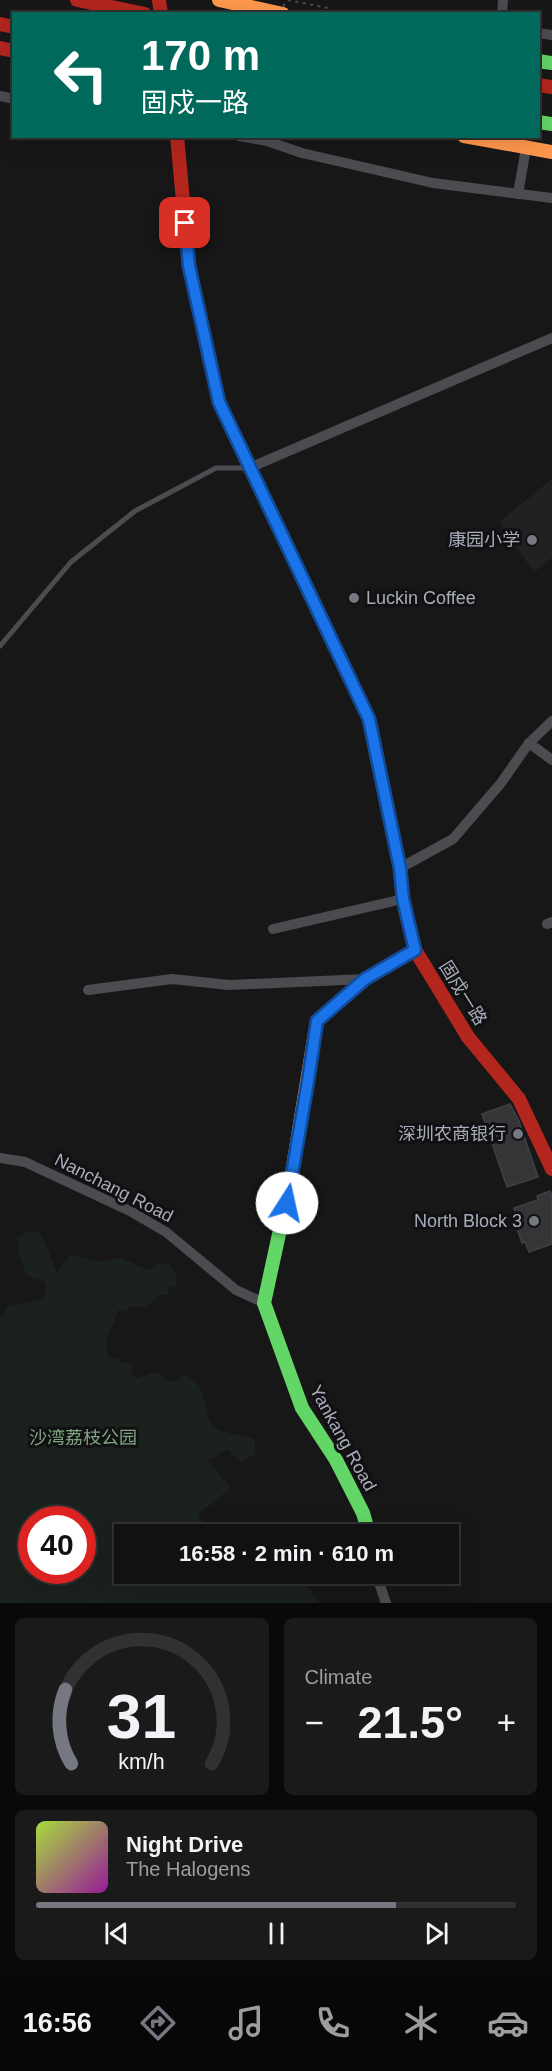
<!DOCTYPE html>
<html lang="en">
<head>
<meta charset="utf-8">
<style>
  body { margin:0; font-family:Arial,"Noto Sans SC",sans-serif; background:#1a1a1a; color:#f1f3f6; height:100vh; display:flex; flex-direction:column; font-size:22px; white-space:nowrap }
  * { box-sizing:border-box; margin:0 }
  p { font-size:20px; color:#9c9d9f }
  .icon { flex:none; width:33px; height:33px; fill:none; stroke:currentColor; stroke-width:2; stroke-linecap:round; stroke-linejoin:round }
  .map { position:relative; height:1603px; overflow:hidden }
  .sheet { display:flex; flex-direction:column; gap:15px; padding:15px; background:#090909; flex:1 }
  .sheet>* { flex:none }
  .guide { position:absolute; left:12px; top:12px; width:528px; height:126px; border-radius:0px; box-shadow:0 6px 24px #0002,0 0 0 2px #303131; background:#00695c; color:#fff; overflow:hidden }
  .speed { position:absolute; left:18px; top:1506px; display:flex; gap:12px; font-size:30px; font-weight:700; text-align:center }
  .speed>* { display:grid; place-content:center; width:78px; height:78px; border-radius:50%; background:#111; box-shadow:0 6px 24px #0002,0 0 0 2px #303131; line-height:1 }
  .speed .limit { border:9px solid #d22; background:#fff; color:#111 }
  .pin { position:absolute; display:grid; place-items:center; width:51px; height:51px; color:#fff; margin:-26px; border-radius:12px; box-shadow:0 3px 9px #0006 }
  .me { position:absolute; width:66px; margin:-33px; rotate:10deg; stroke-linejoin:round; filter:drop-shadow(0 0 4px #0008) }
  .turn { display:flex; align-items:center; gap:21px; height:126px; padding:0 30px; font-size:27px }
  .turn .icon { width:78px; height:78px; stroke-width:2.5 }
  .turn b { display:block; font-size:42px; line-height:51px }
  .big { font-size:45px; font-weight:600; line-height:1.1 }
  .sheet .card { flex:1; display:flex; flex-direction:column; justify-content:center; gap:9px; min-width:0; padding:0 21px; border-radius:9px; background:#1a1a1a }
  .sheet .dial { align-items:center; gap:0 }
  .dial svg { height:156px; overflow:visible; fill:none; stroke:#303131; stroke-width:7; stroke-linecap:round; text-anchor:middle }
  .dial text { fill:#f1f3f6; stroke:none }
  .song { display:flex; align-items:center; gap:18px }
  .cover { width:72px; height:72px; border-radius:9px; background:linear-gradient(135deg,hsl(80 70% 55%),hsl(300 70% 35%)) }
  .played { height:6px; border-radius:3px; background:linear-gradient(90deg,#757880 75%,#303131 75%) }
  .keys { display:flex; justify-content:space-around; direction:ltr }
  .heat { display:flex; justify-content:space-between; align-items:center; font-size:33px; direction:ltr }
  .sheet .tiles { flex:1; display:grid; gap:15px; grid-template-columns:1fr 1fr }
  .card:last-child { grid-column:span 2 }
  .trip { position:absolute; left:114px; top:1524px; width:345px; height:60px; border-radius:0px; background:#111; box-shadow:0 6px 24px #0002,0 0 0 2px #303131; font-weight:600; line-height:60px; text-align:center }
  .tabs { display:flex; height:96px; justify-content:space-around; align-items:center; background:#070707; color:#9c9d9f }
  .tabs .icon { width:42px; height:42px }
  .tabs .active { color:#757880 }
  .tabs b { font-size:27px; color:#f1f3f6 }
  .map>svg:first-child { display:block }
</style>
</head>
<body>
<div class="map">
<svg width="552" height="1603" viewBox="0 0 552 1603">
  <rect width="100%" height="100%" fill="#171717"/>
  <path fill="#212124" d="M552 479V558L534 572 499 522Z"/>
  <path fill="#1b211c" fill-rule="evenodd" d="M32 1230 41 1234 57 1272 71 1254 99 1262 122 1258 148 1270 158 1264H169C175 1271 178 1276 176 1286L169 1287 167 1295H159C148 1307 146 1308 130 1306L126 1311 118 1310C114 1328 103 1334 108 1356L113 1359 116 1358 120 1362 134 1364 131 1373 137 1378 155 1372 165 1378 167 1381 176 1382 183 1374C214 1385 199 1418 217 1429 222 1432 247 1437 254 1439L256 1454 241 1462 227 1449 208 1461 231 1488 198 1514 212 1534H124V1574H270L275 1576 297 1574 320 1603H0V1316L5 1314V1307L43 1299 46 1286 44 1281 27 1276 19 1256 17 1237ZM32 1520H82V1570H32Z"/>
  <g fill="#343537" stroke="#3f4043" stroke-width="1.5">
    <path d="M510 1104 519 1121 538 1177 507 1187 482 1114Z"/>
    <path d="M550 1191 552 1196V1244L529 1252 525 1242 522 1243 515 1222 518 1221 514 1208 538 1200 537 1196Z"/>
  </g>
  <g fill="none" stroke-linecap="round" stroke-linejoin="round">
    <path stroke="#4d4e52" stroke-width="2" stroke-dasharray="3 4.5" stroke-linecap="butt" d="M288 0 328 8 327 13"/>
    <path stroke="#4b4c50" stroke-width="5" d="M0 646 71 562 135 511 216 468H249"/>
    <g stroke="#4b4c50" stroke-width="10">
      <path d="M502 14 503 0"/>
      <path d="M538 33 552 35"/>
      <path d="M0 96 14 99"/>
      <path d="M239 136 267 141 302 153 433 183 552 198"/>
      <path d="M518 194 526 148"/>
      <path d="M249 468 552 338"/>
      <path d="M529 743 552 760"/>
      <path d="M400 868 453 839 501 783 529 743 552 721"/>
      <path d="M547 924 552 922"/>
      <path d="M273 929 403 899"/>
      <path d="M88 990 172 979 229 985 365 979"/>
      <path d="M0 1158 25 1162 130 1211 166 1232 236 1290 264 1303"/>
      <path d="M376 1574 386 1603"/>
    </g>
    <g stroke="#63d668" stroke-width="14">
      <path d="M538 61 552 63"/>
      <path d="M538 122 552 124"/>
      <path d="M238 442 369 719 400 868 403 899 408 921"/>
      <path d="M291 1179 264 1303 302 1408 336 1460 363 1513 369 1534"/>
    </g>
    <g stroke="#ff974d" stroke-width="14">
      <path d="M219 0 283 14"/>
      <path d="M464 136 552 152"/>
      <path d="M291 1179 317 1021 365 979 415 950"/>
    </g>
    <g stroke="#b3261e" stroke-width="14">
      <path d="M77 0 145 14"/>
      <path d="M159 0 161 14"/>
      <path d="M0 24 14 27"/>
      <path d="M0 48 14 51"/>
      <path d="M538 85 552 87"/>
      <path d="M177 136 189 266 219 402 238 442"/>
      <path d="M408 921 415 950 468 1037 519 1099 552 1169"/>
    </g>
    <path stroke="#4d4e52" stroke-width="2" stroke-dasharray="3 4.5" stroke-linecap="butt" d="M282 14 285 0"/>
  </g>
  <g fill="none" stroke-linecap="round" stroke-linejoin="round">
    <defs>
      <path id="route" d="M185 223 189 266 219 402 369 719 400 868 403 899 415 950 365 979 317 1021 308 1081 287 1203"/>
    </defs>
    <use href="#route" stroke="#114b97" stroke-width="15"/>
    <use href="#route" stroke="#1a73e8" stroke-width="10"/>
  </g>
  <g fill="#757880" stroke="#111113" stroke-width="2">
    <circle cx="532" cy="540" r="6"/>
    <circle cx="354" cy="598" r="6"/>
    <circle cx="518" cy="1134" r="6"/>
    <circle cx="534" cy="1221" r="6"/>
  </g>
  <g text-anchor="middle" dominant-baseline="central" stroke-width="6" stroke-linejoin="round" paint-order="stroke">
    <g font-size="18" fill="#a8adb8" stroke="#111113" text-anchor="end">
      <text x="520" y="540">康园小学</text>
      <text x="366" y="598" text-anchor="start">Luckin Coffee</text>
      <text x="506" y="1134">深圳农商银行</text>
      <text x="522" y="1221">North Block 3</text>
    </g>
    <g font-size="18" fill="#a8adb8" stroke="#111113">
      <text transform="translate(463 993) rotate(58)">固戍一路</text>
      <text transform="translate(114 1188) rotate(27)">Nanchang Road</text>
      <text transform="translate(343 1438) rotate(61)">Yankang Road</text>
    </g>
    <g font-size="18" fill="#7fa381" stroke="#111113">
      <text x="83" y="1438">沙湾荔枝公园</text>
    </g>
  </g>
</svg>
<div class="speed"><div class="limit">40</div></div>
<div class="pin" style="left:185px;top:223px;background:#d93025"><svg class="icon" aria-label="arrive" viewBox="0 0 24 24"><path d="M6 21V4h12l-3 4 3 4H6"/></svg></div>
<svg class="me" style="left:287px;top:1203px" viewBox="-20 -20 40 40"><circle r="19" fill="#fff"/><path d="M0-13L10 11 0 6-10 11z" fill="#1a73e8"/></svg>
<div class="trip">16:58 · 2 min · 610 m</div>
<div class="guide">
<div class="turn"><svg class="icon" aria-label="left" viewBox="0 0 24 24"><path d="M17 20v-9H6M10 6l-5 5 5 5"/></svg><div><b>170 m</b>固戍一路</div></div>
</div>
</div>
<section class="sheet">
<div class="tiles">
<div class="card dial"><svg viewBox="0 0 100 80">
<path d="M14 69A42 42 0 1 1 86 69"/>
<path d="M14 69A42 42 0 0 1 11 31" stroke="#757880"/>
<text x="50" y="56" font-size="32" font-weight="700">31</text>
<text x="50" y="72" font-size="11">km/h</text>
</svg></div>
<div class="card"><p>Climate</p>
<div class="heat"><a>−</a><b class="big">21.5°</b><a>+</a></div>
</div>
<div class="card">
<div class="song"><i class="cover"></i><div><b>Night Drive</b><p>The Halogens</p></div></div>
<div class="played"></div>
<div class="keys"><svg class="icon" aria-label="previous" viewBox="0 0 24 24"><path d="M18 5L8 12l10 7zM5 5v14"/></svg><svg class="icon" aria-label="pause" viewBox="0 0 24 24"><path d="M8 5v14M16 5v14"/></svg><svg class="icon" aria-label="next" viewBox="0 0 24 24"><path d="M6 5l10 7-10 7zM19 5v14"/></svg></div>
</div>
</div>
</section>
<nav class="tabs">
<b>16:56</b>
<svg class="icon active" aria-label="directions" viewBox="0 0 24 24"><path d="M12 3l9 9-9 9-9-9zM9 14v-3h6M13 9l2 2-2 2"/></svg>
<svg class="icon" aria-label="music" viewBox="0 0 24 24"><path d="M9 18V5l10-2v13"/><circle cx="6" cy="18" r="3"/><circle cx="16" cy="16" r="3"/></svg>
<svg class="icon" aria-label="phone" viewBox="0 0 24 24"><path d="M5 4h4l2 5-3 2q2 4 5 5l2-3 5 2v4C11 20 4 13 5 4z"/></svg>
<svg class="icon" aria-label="climate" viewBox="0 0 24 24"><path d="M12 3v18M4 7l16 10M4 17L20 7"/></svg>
<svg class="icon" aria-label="car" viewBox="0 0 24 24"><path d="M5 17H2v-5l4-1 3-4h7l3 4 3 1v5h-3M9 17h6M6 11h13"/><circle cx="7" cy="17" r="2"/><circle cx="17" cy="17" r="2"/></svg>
</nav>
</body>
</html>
